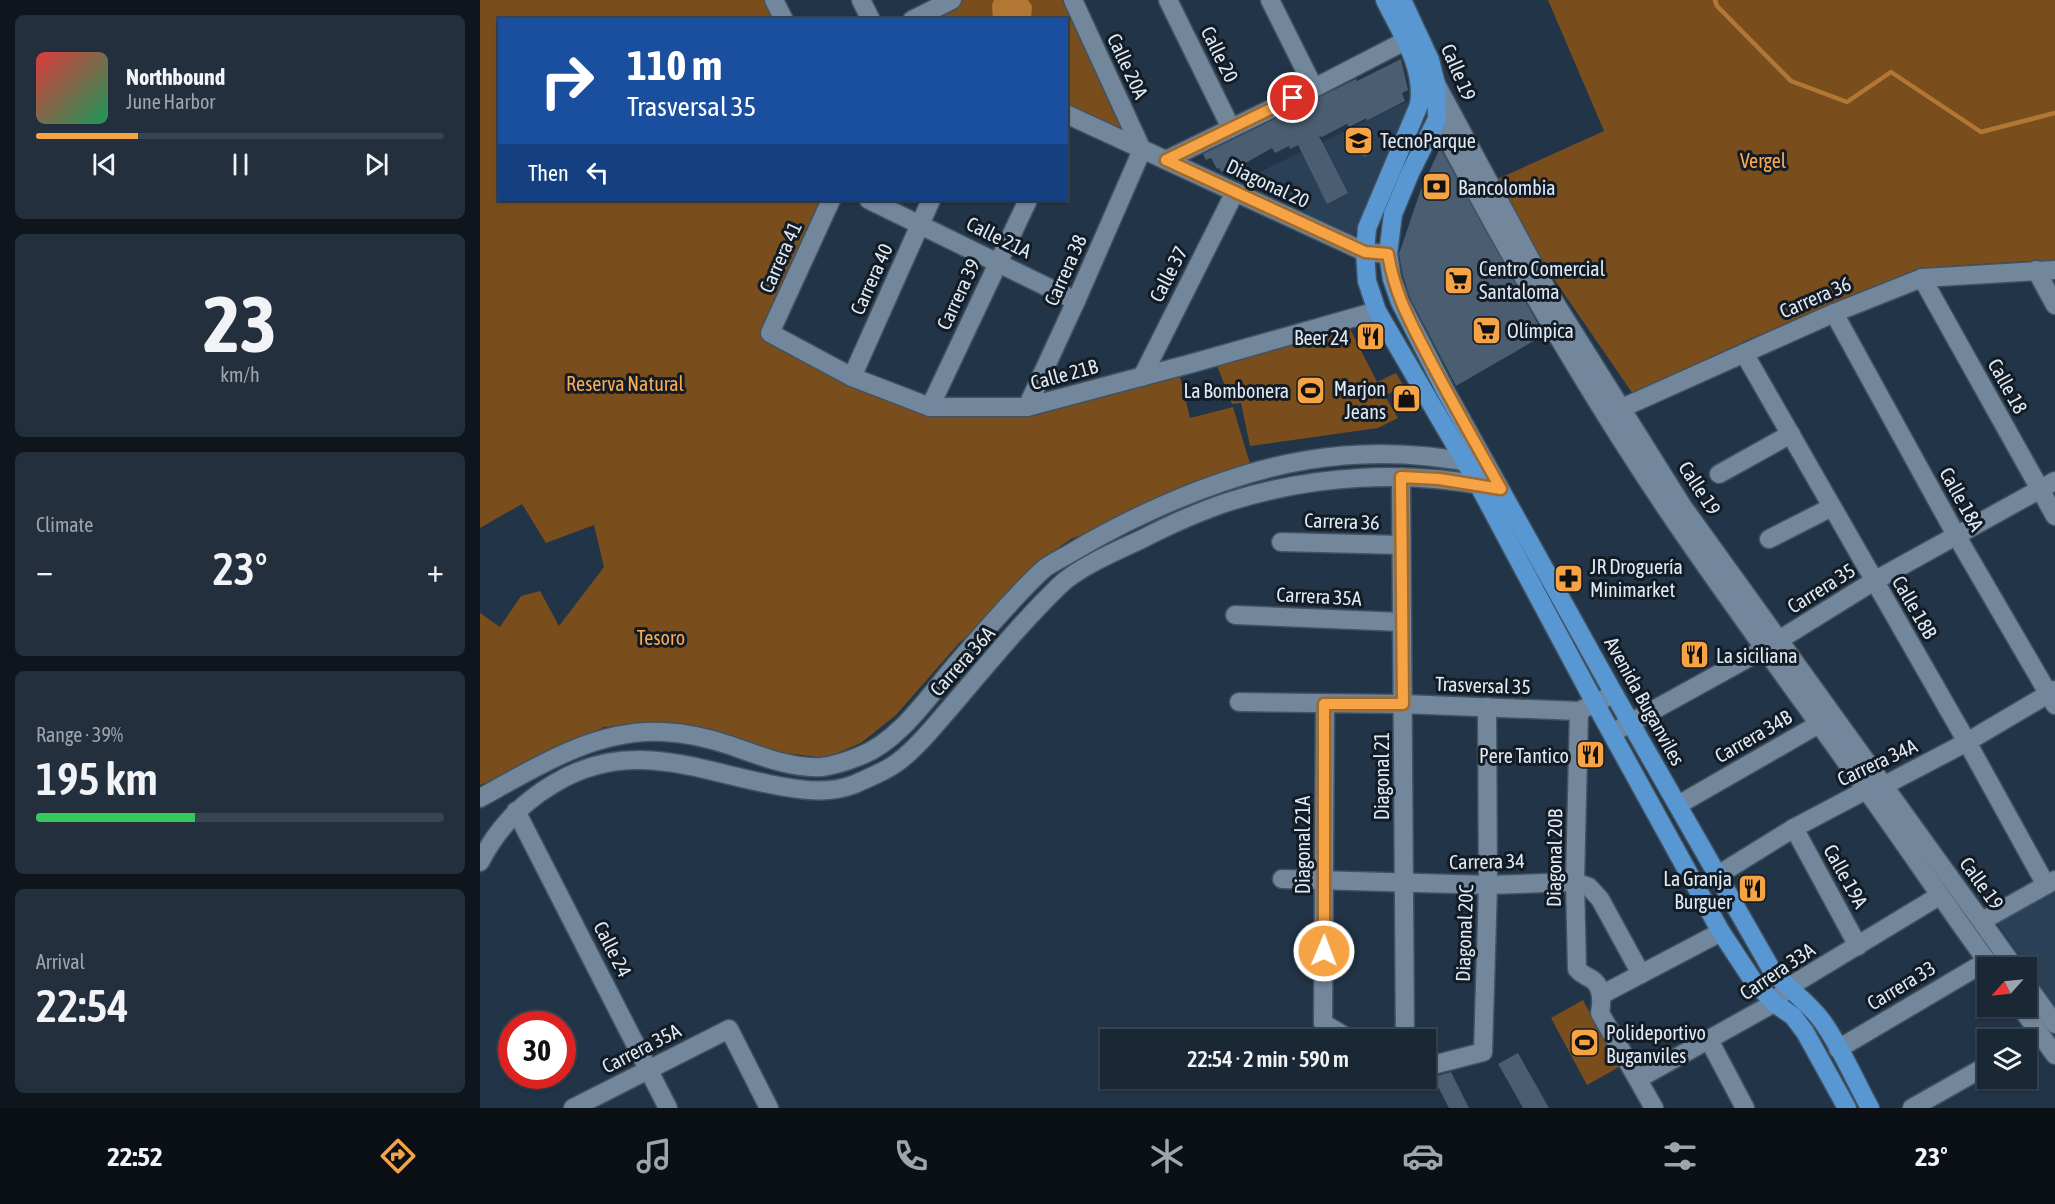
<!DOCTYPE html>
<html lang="en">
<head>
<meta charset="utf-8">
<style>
  body { margin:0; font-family:"Asap Condensed",sans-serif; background:#232f3d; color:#f1f3f6; height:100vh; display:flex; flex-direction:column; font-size:22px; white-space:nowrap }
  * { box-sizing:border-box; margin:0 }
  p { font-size:20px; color:#9fa5ad }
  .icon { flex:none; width:33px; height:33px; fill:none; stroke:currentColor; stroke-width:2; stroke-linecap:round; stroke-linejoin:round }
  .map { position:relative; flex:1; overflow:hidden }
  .side { display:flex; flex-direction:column; gap:15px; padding:15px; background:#0e151d; width:480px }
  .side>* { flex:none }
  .banner { position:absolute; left:18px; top:18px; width:570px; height:183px; border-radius:0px; box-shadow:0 2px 4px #0004,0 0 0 2px #384450; background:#1a4fa0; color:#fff; overflow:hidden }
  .needle { width:39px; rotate:243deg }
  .tools { position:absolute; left:1497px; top:957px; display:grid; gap:12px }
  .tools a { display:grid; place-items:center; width:60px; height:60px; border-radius:0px; background:#1a2735; box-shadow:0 2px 4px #0004,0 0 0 2px #384450; font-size:30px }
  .speed { position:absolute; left:18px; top:1011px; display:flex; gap:12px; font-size:30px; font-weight:700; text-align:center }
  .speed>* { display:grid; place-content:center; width:78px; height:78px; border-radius:50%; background:#1a2735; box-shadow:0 2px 4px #0004,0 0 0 2px #384450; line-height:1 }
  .speed .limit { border:9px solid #d22; background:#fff; color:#111 }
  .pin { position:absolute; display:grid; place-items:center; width:51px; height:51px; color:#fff; margin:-26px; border:3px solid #fff; border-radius:50%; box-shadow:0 2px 6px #0007 }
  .me { position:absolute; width:66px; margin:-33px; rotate:1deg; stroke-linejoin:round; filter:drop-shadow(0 0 4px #0008) }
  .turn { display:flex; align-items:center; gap:21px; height:126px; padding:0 30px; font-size:27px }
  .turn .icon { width:78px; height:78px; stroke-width:2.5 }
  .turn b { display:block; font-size:42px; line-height:51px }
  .then { display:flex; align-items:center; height:57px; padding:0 30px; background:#0003; gap:12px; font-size:22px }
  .big { font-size:45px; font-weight:600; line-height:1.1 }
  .side .card { flex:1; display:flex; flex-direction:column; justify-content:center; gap:9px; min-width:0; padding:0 21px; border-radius:9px; background:#232f3d }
  .side .dial { align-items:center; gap:0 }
  .dial b { font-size:78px; line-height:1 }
  .song { display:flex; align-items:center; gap:18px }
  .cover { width:72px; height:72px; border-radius:9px; background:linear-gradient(135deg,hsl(0 70% 55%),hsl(150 70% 35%)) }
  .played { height:6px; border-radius:3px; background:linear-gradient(90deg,#f5a345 25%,#384450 25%) }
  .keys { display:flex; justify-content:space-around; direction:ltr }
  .heat { display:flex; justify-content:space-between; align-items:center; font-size:33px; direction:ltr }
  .charge { height:9px; border-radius:4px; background:linear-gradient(90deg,#34c759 39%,#384450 0) }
  .trip { position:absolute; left:620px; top:1029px; width:336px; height:60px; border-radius:0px; background:#1a2735; box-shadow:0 2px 4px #0004,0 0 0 2px #384450; font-weight:600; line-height:60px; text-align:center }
  .tabs { display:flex; height:96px; justify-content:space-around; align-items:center; background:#0a1015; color:#9fa5ad }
  .tabs .icon { width:42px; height:42px }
  .tabs .selected { color:#f5a345 }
  .tabs b { font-size:27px; color:#f1f3f6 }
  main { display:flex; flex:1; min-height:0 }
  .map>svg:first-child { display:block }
</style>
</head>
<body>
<main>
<section class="side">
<div class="card">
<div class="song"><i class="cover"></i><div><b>Northbound</b><p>June Harbor</p></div></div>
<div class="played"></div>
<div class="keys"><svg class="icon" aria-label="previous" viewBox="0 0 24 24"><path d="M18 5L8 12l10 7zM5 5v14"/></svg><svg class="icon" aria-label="pause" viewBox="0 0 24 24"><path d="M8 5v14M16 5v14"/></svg><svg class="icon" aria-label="next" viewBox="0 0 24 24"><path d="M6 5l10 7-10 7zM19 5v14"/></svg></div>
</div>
<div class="card dial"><b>23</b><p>km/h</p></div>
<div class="card"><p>Climate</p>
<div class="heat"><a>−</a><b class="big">23°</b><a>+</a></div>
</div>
<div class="card"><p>Range · 39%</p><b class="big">195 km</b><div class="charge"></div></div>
<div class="card"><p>Arrival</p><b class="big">22:54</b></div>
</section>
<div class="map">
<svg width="1575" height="1108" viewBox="0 0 1575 1108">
  <rect width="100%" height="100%" fill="#223447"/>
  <g fill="#294057">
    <path d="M930 100 874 236 761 181Z"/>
    <path d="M1575 890V1006L1517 923Z"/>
  </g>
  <g fill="#794e1c">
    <path d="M0 0H284L294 19 20 20V200H345L281 333 372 381 456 417 554 416 699 373 710 418 753 407 771 467 591 539 558 562 517 603 496 631 480 642 416 715 381 743 345 758 297 752 211 729 173 723 124 727 33 772 0 785V613L20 627 41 596 60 591 79 626 124 567 114 525 66 543 42 504 0 528Z"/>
    <path d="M482 0H585L645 134 587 108 586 20H444Z"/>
    <path d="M1068 0H1575V261H1548L1440 268 1265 341 1153 394 1078 285 1013 181 1124 131Z"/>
    <path d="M869 327 897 382 916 373 923 385 905 396 918 418 898 428 770 446 761 403 752 404 736 363Z"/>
    <path d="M1103 1000 1139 1067 1107 1085 1071 1018Z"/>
  </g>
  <path fill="#b37735" d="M514 0H548L552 6 551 19H513L512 5Z"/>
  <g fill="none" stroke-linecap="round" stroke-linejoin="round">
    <path stroke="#b37735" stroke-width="4.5" d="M1235 0 1237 6 1311 81 1367 102 1411 72 1501 132 1575 113"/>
  </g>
  <g fill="#4a5d71">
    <path d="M921 59 928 90 922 93 925 101 886 121 887 118 869 127 867 124 842 137 839 136 868 193 847 204 818 145 810 149 809 146 795 153 792 148 746 174 744 171 741 172 739 168 737 169 731 158 726 160 723 154 876 79 877 81Z"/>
    <path d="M879 135 893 141 886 157 873 151Z"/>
    <path d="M960 148 1064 335 976 386 930 298 923 276 919 254 940 192Z"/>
    <path d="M1038 1053 1069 1108H1043L1029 1083 1018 1064Z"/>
    <path d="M971 1072 989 1108H969L953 1077Z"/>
  </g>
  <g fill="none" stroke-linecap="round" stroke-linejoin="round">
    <defs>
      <g id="minor">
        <path d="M294 0 304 20"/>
        <path d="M381 0 391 20"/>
        <path d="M688 0 751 128"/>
        <path d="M790 0 834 88"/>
        <path d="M432 20 472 0"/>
        <path d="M956 84 1067 290 1203 507 1535 968"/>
        <path d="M586 114 885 252 908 254"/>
        <path d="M957 119C1028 254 1104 387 1190 514 1253 607 1320 697 1385 788 1428 848 1468 908 1512 968"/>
        <path d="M686 160 834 88 925 41"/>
        <path d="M351 200 290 333 372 377 450 407H547L713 363 897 311"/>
        <path d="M389 200 596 301"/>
        <path d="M1556 270 1575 305"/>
        <path d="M1442 278 1575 516"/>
        <path d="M1354 313 1476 535 1575 705"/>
        <path d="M1264 353 1487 742 1566 885"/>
        <path d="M372 377 451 200"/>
        <path d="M662 377 755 192"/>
        <path d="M450 407 548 200"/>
        <path d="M547 407 596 301 662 150 593 0"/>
        <path d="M1133 412 1354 313 1442 278 1575 270"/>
        <path d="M1239 474 1311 434"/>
        <path d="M921 477 925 1040"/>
        <path d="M1289 539 1352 507"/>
        <path d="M801 542 921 545"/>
        <path d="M755 615 922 622"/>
        <path d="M759 702 923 704 1099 711 1134 694"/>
        <path d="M845 704 843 1023 871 1040"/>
        <path d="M1099 711 1095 882 1097 969C1102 975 1107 976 1113 980 1123 988 1122 1002 1120 1013L1174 1108"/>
        <path d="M1132 733 1286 648 1394 581 1575 481"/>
        <path d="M0 798C56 767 117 728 183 732 206 733 228 738 249 745 278 755 311 769 342 767 355 765 368 761 380 756 418 742 448 697 473 668 489 649 505 631 522 612 535 598 550 581 565 568 572 563 582 558 589 554 614 539 638 526 664 514 775 462 876 439 998 464"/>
        <path d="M1198 805 1339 724"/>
        <path d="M36 811 188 1108"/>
        <path d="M1314 828 1378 946"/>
        <path d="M0 862C17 829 42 802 75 783 148 739 214 769 289 784 318 790 348 795 375 784 388 778 401 773 412 766 433 753 454 726 470 708 505 667 540 624 579 586 597 568 636 551 660 540 689 525 720 511 751 501 834 475 925 470 1011 487"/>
        <path d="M1238 875 1314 828 1386 790 1405 785 1487 742 1575 690"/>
        <path d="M802 879 1008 885 1095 882 1109 887 1120 899 1161 974"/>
        <path d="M1502 921 1575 880"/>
        <path d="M1546 984 1575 1024"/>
        <path d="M1121 995 1241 932"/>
        <path d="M1540 1006 1575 1055"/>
        <path d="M1229 1040 1265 1108"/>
        <path d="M1358 1049 1507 961"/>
        <path d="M945 1067 1003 1052 1008 885 1007 707"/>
        <path d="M1158 1079 1294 1003 1307 988 1459 896"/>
        <path d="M93 1108 249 1029 289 1108"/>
        <path d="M1432 1108 1508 1065"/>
      </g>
      <g id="major">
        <path d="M905 0C921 33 945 67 939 105L887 228 885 252 887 281 897 311 998 484 1115 703 1241 932 1272 979 1294 1003 1313 1016 1325 1032 1367 1108"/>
        <path d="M922 0 950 60 956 84 957 119 930 173 913 214 908 254 912 279 920 302 965 390 1134 694 1290 967C1305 988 1327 1000 1342 1021 1361 1047 1374 1079 1390 1108"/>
      </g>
    </defs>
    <use href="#minor" stroke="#415261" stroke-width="21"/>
    <use href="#major" stroke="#415261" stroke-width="21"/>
    <use href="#minor" stroke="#72869c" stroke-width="18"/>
    <use href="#major" stroke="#5997d3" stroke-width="18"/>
  </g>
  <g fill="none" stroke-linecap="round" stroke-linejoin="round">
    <defs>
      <path id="route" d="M813 98 686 160 885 252 908 254C915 296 931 323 950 360 973 404 997 446 1021 489L959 479 921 477 923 704H844V951"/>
    </defs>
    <use href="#route" stroke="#9f6a2d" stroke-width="15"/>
    <use href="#route" stroke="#f5a345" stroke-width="10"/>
  </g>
  <defs>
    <symbol id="university-square" viewBox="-11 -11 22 22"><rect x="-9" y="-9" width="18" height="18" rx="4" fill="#f5a345" stroke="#131b24"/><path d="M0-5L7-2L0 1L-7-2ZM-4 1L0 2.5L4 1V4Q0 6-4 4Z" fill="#111"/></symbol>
    <symbol id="bank-square" viewBox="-11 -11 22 22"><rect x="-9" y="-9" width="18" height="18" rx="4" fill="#f5a345" stroke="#131b24"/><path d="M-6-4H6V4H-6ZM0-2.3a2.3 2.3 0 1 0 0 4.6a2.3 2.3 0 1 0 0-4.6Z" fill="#111"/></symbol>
    <symbol id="supermarket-square" viewBox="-11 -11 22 22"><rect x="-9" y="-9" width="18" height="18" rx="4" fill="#f5a345" stroke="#131b24"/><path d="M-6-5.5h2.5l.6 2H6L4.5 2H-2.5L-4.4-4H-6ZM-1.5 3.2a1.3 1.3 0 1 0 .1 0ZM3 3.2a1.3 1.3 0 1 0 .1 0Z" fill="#111"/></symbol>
    <symbol id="restaurant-square" viewBox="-11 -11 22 22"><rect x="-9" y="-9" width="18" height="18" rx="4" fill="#f5a345" stroke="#131b24"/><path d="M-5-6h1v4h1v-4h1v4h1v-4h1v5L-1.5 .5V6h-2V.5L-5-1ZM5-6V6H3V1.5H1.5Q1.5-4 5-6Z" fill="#111"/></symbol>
    <symbol id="stadium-square" viewBox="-11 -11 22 22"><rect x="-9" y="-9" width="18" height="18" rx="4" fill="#f5a345" stroke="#131b24"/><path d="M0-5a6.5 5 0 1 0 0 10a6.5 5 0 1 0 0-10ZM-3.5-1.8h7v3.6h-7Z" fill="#111"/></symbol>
    <symbol id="shop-square" viewBox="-11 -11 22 22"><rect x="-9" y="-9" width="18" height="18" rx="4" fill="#f5a345" stroke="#131b24"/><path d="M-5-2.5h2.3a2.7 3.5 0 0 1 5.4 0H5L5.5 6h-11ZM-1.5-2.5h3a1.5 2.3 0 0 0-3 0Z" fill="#111"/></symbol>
    <symbol id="pharmacy-square" viewBox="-11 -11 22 22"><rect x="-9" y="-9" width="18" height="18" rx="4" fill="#f5a345" stroke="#131b24"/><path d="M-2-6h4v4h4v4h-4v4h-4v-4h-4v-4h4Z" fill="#111"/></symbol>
  </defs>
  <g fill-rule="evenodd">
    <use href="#university-square" x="862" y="124" width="33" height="33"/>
    <use href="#bank-square" x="940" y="170" width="33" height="33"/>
    <use href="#supermarket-square" x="962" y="264" width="33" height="33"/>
    <use href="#supermarket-square" x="990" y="314" width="33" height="33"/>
    <use href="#restaurant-square" x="874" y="320" width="33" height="33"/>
    <use href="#stadium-square" x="814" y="374" width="33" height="33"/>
    <use href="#shop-square" x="910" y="382" width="33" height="33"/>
    <use href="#pharmacy-square" x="1072" y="562" width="33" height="33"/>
    <use href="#restaurant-square" x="1198" y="638" width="33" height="33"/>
    <use href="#restaurant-square" x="1094" y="738" width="33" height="33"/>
    <use href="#restaurant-square" x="1256" y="872" width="33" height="33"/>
    <use href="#stadium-square" x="1088" y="1026" width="33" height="33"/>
  </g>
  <g text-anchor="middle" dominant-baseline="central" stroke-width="6" stroke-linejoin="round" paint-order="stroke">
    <g font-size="20" fill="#dfeaf6" stroke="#131b24">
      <text transform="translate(740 54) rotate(64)">Calle 20</text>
      <text transform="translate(648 66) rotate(65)">Calle 20A</text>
      <text transform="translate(979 72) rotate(67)">Calle 19</text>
      <text transform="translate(788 183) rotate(25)">Diagonal 20</text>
      <text transform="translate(519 237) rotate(26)">Calle 21A</text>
      <text transform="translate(300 257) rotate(-66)">Carrera 41</text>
      <text transform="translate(585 270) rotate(-66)">Carrera 38</text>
      <text transform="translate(688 274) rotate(-63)">Calle 37</text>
      <text transform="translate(391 279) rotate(-66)">Carrera 40</text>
      <text transform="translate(478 294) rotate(-65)">Carrera 39</text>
      <text transform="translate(1335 297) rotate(-23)">Carrera 36</text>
      <text transform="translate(584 374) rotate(-15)">Calle 21B</text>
      <text transform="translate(1528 386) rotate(61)">Calle 18</text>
      <text transform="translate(1220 488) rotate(57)">Calle 19</text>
      <text transform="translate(1482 499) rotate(61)">Calle 18A</text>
      <text transform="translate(862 521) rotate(2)">Carrera 36</text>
      <text transform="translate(1341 588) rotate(-32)">Carrera 35</text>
      <text transform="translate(839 596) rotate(3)">Carrera 35A</text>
      <text transform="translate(1435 607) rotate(60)">Calle 18B</text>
      <text transform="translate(482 661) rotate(-48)">Carrera 36A</text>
      <text transform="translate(1003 685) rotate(2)">Trasversal 35</text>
      <text transform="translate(1165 701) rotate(61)">Avenida Buganviles</text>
      <text transform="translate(1273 736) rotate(-30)">Carrera 34B</text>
      <text transform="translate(1397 762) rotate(-25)">Carrera 34A</text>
      <text transform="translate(901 776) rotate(-90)">Diagonal 21</text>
      <text transform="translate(822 845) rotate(-90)">Diagonal 21A</text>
      <text transform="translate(1074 858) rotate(-89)">Diagonal 20B</text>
      <text transform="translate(1007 861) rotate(-1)">Carrera 34</text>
      <text transform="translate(1366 876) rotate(61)">Calle 19A</text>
      <text transform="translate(1502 883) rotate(54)">Calle 19</text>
      <text transform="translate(984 933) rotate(-88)">Diagonal 20C</text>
      <text transform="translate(133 949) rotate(63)">Calle 24</text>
      <text transform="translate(1297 971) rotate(-34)">Carrera 33A</text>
      <text transform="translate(1421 985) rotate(-31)">Carrera 33</text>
      <text transform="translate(161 1048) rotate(-27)">Carrera 35A</text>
    </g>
    <g font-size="20" fill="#dfeaf6" stroke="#131b24" text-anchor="start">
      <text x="900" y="140">TecnoParque</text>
      <text x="978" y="187">Bancolombia</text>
      <text x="999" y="268">Centro Comercial<tspan x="999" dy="23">Santaloma</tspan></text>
      <text x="1027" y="330">Olímpica</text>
      <text x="869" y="337" text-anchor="end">Beer 24</text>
      <text x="906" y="388" text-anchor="end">Marjon<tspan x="906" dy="23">Jeans</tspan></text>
      <text x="809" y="390" text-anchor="end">La Bombonera</text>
      <text x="1110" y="566">JR Droguería<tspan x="1110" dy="23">Minimarket</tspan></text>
      <text x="1236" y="655">La siciliana</text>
      <text x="1089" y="755" text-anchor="end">Pere Tantico</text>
      <text x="1252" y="878" text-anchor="end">La Granja<tspan x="1252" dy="23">Burguer</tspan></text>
      <text x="1126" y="1032">Polideportivo<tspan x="1126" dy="23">Buganviles</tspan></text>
    </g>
    <g font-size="20" fill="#fcab52" stroke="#131b24">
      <text x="1283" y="160">Vergel</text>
      <text x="145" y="383">Reserva Natural</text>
      <text x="181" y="637">Tesoro</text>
    </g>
  </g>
</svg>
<div class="tools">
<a><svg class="needle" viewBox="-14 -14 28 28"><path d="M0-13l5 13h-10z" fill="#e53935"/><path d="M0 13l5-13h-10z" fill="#9fa5ad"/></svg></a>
<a><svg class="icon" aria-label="layers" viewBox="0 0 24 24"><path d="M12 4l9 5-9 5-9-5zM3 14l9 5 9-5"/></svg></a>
</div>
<div class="speed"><div class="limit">30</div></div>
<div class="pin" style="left:813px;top:98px;background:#d93025"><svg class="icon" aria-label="arrive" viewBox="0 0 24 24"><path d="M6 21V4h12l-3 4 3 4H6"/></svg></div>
<svg class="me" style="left:844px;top:951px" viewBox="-20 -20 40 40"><circle r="17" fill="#f5a345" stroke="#fff" stroke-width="3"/><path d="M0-11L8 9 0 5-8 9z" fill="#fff"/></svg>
<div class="trip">22:54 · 2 min · 590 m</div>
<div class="banner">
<div class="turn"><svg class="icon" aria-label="right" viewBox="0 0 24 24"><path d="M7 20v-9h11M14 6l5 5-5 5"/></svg><div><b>110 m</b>Trasversal 35</div></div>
<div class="then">Then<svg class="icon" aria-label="left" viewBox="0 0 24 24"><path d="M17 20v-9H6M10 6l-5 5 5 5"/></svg></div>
</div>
</div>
</main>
<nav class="tabs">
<b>22:52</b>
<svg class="icon selected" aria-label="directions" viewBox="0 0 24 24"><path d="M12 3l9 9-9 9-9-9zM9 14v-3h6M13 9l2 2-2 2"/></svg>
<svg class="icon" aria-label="music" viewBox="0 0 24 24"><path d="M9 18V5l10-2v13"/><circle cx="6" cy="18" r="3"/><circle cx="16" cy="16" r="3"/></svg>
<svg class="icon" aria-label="phone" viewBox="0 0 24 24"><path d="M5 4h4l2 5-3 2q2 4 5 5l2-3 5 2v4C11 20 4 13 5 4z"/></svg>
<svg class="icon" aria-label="climate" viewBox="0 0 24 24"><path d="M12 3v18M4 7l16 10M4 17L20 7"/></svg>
<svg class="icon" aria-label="car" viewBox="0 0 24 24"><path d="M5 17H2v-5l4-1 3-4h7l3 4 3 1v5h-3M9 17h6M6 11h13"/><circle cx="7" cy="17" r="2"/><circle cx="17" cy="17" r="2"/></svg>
<svg class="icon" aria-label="filters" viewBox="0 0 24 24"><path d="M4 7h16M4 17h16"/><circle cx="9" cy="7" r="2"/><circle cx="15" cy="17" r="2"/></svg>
<b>23°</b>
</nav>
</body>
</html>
